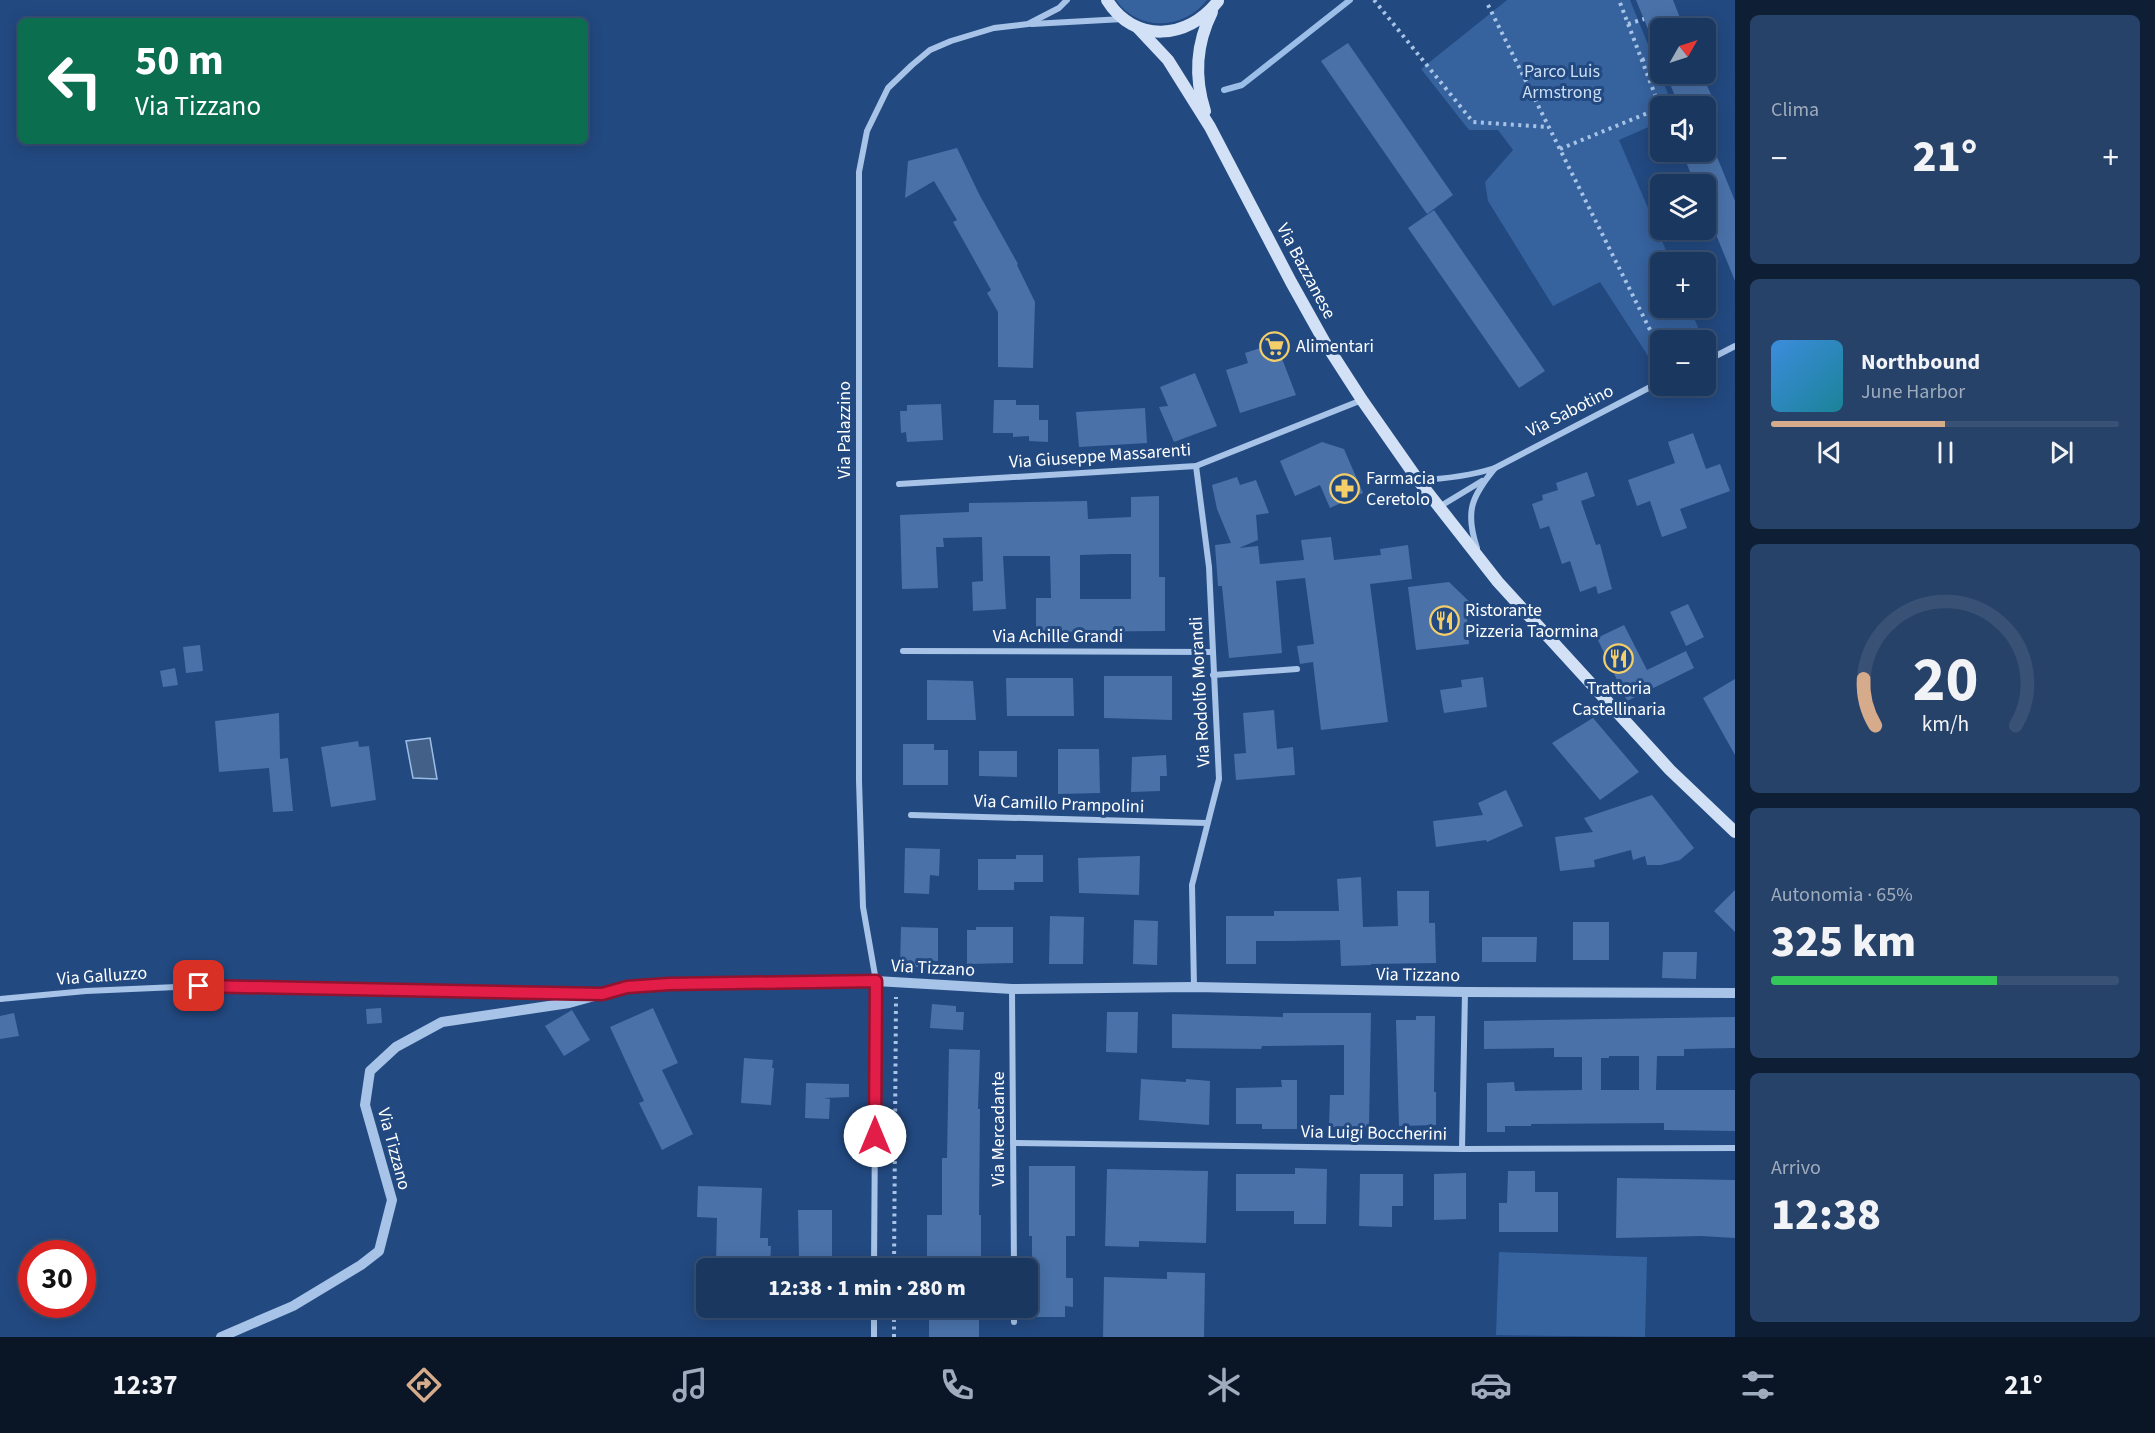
<!DOCTYPE html>
<html lang="it">
<head>
<meta charset="utf-8">
<style>
  body { margin:0; font-family:"Source Sans 3",sans-serif; background:#274269; color:#f1f3f6; height:100vh; display:flex; flex-direction:column; font-size:22px; white-space:nowrap }
  * { box-sizing:border-box; margin:0 }
  p { font-size:20px; color:#9facbd }
  .icon { flex:none; width:33px; height:33px; fill:none; stroke:currentColor; stroke-width:2; stroke-linecap:round; stroke-linejoin:round }
  .map { position:relative; flex:1; overflow:hidden }
  .drawer { display:flex; flex-direction:column; gap:15px; padding:15px; background:#0e1e35; width:420px }
  .drawer>* { flex:none }
  .guide { position:absolute; left:18px; top:18px; width:570px; height:126px; border-radius:9px; box-shadow:0 3px 15px #0003,0 0 0 2px #385175; background:#0b6e4f; color:#fff; overflow:hidden }
  .needle { width:39px; rotate:51deg }
  .tools { position:absolute; left:1650px; top:18px; display:grid; gap:12px }
  .tools a { display:grid; place-items:center; width:66px; height:66px; border-radius:9px; background:#1a3760; box-shadow:0 3px 15px #0003,0 0 0 2px #385175; font-size:30px }
  .speed { position:absolute; left:18px; top:1240px; display:flex; gap:12px; font-size:30px; font-weight:700; text-align:center }
  .speed>* { display:grid; place-content:center; width:78px; height:78px; border-radius:50%; background:#1a3760; box-shadow:0 3px 15px #0003,0 0 0 2px #385175; line-height:1 }
  .speed .limit { border:9px solid #d22; background:#fff; color:#111 }
  .pin { position:absolute; display:grid; place-items:center; width:51px; height:51px; color:#fff; margin:-26px; border-radius:12px; box-shadow:0 3px 9px #0006 }
  .me { position:absolute; width:66px; margin:-33px; rotate:0deg; stroke-linejoin:round; filter:drop-shadow(0 0 4px #0008) }
  .turn { display:flex; align-items:center; gap:21px; height:126px; padding:0 18px; font-size:27px }
  .turn .icon { width:78px; height:78px; stroke-width:2.5 }
  .turn b { display:block; font-size:42px; line-height:51px }
  .big { font-size:45px; font-weight:800; line-height:1.1 }
  .drawer .card { flex:1; display:flex; flex-direction:column; justify-content:center; gap:9px; min-width:0; padding:0 21px; border-radius:9px; background:#274269 }
  .drawer .dial { align-items:center; gap:0 }
  .dial svg { height:156px; overflow:visible; fill:none; stroke:#385175; stroke-width:7; stroke-linecap:round; text-anchor:middle }
  .dial text { fill:#f1f3f6; stroke:none }
  .song { display:flex; align-items:center; gap:18px }
  .cover { width:72px; height:72px; border-radius:9px; background:linear-gradient(135deg,hsl(210 70% 55%),hsl(190 70% 35%)) }
  .played { height:6px; border-radius:3px; background:linear-gradient(90deg,#d6ab8b 50%,#385175 50%) }
  .keys { display:flex; justify-content:space-around; direction:ltr }
  .heat { display:flex; justify-content:space-between; align-items:center; font-size:33px; direction:ltr }
  .charge { height:9px; border-radius:4px; background:linear-gradient(90deg,#34c759 65%,#385175 0) }
  .trip { position:absolute; left:696px; top:1258px; width:342px; height:60px; border-radius:9px; background:#1a3760; box-shadow:0 3px 15px #0003,0 0 0 2px #385175; font-weight:800; line-height:60px; text-align:center }
  .tabs { display:flex; height:96px; justify-content:space-around; align-items:center; background:#0a1626; color:#9facbd }
  .tabs .icon { width:42px; height:42px }
  .tabs .current { color:#d6ab8b }
  .tabs b { font-size:27px; color:#f1f3f6 }
  main { display:flex; flex:1; min-height:0 }
  .map>svg:first-child { display:block }
</style>
</head>
<body>
<main>
<div class="map">
<svg width="1735" height="1337" viewBox="0 0 1735 1337">
  <rect width="100%" height="100%" fill="#224980"/>
  <g fill="#36629e">
    <path d="M1116 0H1207C1184 30 1138 32 1116 0Z"/>
    <path d="M1507 0H1630L1673 106H1660V122L1619 140 1671 262H1660V308H1690L1702 337 1695 340H1660V358L1652 362 1600 282 1553 306 1488 201 1485 182 1513 150 1498 130H1469L1421 69Z"/>
    <path d="M1499 1252 1647 1257 1645 1337 1496 1335Z"/>
  </g>
  <path fill="#436088" stroke="#9bbee8" stroke-width="1.5" d="M430 738 437 779 413 778 406 741Z"/>
  <g fill="none" stroke-linecap="round" stroke-linejoin="round">
    <path stroke="#9bbee8" stroke-width="6" d="M1224 90 1242 85 1350 0"/>
  </g>
  <g fill="#4a72a9" fill-rule="evenodd">
    <path d="M1636 0H1673L1684 28H1660V58Z"/>
    <path d="M1348 43 1453 195 1427 214 1321 61Z"/>
    <path d="M1666 74H1702L1716 106H1679Z"/>
    <path d="M957 148 979 194 1018 264 1017 265 1035 302 1033 368 998 367V312L987 293 991 290 953 222 957 220 934 181 905 198 908 161Z"/>
    <path d="M1682 152H1715L1735 201V281L1706 210V184H1695Z"/>
    <path d="M1434 210 1545 371 1519 388 1408 228Z"/>
    <path d="M1276 343 1296 395 1240 413 1226 370 1248 363 1245 353Z"/>
    <path d="M1195 373 1217 426 1174 442 1159 407 1168 406 1160 387Z"/>
    <path d="M994 400H1016V405H1039V420H1048V442L1029 441V436L1013 437V433H993Z"/>
    <path d="M941 404 943 440 907 442 906 432 901 433 900 411H907V405Z"/>
    <path d="M1145 408 1147 443 1079 447 1076 412Z"/>
    <path d="M1693 433 1706 469 1720 464 1730 491 1680 509 1687 528 1662 537 1650 501 1637 506 1628 480 1675 463 1668 442Z"/>
    <path d="M1322 442 1344 449 1363 493 1330 508 1320 485 1295 496 1280 461Z"/>
    <path d="M1587 472 1595 496 1581 501 1596 545 1600 544 1612 589 1598 594 1596 586 1580 592 1570 561 1562 564 1549 526 1540 529 1532 504 1543 500 1542 495 1558 490 1556 483Z"/>
    <path d="M1237 477 1240 485 1256 480 1269 513 1256 515 1258 540 1239 548 1258 546 1260 564 1304 560 1301 540 1331 537 1334 560 1381 555 1380 549 1408 545 1412 579 1370 584 1388 722 1321 730 1313 662 1300 664 1297 646 1314 644 1305 578 1276 581 1282 653 1229 658 1222 586H1218L1215 545 1231 543 1217 509 1212 485Z"/>
    <path d="M1159 496V577H1165V631L1036 632V598H1051L1050 556H1003L1006 609 973 611 972 582 983 581 982 537 943 538 944 547H936L938 588 902 589 900 515 969 512V503L1087 501 1088 519 1131 517V497ZM1113 554H1131V599H1080V555Z"/>
    <path d="M1449 582 1477 609 1467 618 1469 644 1416 650 1408 587Z"/>
    <path d="M1688 604 1704 637 1686 646 1670 612Z"/>
    <path d="M1624 625 1647 670 1686 651 1694 668 1627 701 1597 638Z"/>
    <path d="M200 645 203 671 186 673 183 647Z"/>
    <path d="M175 668 178 685 163 687 160 671Z"/>
    <path d="M1104 676H1172V720L1104 718Z"/>
    <path d="M1483 677 1487 707 1444 713 1440 690 1462 687 1461 680Z"/>
    <path d="M1006 678H1073L1074 716H1007Z"/>
    <path d="M1735 679V755L1703 698Z"/>
    <path d="M927 680 973 681 976 720H927Z"/>
    <path d="M1274 710 1277 749 1293 747 1295 775 1236 780 1234 754 1246 753 1243 713Z"/>
    <path d="M279 713 280 759 288 758 293 811 273 812 269 768 219 772 215 721Z"/>
    <path d="M1593 718 1639 772 1600 800 1552 743Z"/>
    <path d="M358 741 359 747 369 746 376 800 331 807 321 747Z"/>
    <path d="M903 744H934V750H948V785H903Z"/>
    <path d="M1058 749H1099L1100 793 1058 794Z"/>
    <path d="M979 751H1017V777L979 776Z"/>
    <path d="M1166 755 1167 776H1160V791L1131 792 1132 757Z"/>
    <path d="M1506 790 1523 826 1487 842 1486 840 1436 847 1433 821 1483 815 1478 803Z"/>
    <path d="M1652 795 1694 848 1680 860 1661 865H1647L1645 856 1633 860 1631 850 1594 860 1595 867 1560 871 1555 837 1593 832 1584 818Z"/>
    <path d="M905 848 940 849 939 876 930 875 929 894 904 893Z"/>
    <path d="M1016 855H1043V882H1014V890H978V859H1016Z"/>
    <path d="M1140 856 1139 895 1079 893 1078 858Z"/>
    <path d="M1361 877 1363 927 1398 926 1397 891H1429V923H1435L1436 963 1371 964V965L1341 966 1340 940 1291 941H1256V964H1226V916H1274V911H1339L1337 879Z"/>
    <path d="M1735 890V932L1714 911Z"/>
    <path d="M1050 916 1084 917 1083 964H1049Z"/>
    <path d="M1134 920 1158 921 1157 965 1133 964Z"/>
    <rect x="1573" y="922" width="36" height="38"/>
    <path d="M901 927 938 928V961L918 960V967H900Z"/>
    <path d="M976 927H1013V963L967 964V930H976Z"/>
    <path d="M1482 937H1537L1536 962H1482Z"/>
    <path d="M1663 952H1697L1696 979 1662 978Z"/>
    <path d="M932 1004 956 1006V1012H964L963 1030 930 1028Z"/>
    <path d="M381 1008 382 1023 367 1024 366 1009Z"/>
    <path d="M653 1008 678 1063 662 1070 693 1134 662 1150 639 1103 644 1101 610 1027Z"/>
    <path d="M572 1010 590 1040 564 1056 545 1026Z"/>
    <path d="M1107 1012H1138L1137 1053 1106 1052Z"/>
    <path d="M14 1013 19 1036 0 1039V1016Z"/>
    <path d="M1283 1013H1371L1369 1127H1329L1330 1095H1344V1045L1262 1046 1261 1049 1172 1048V1014L1283 1017Z"/>
    <path d="M1416 1016H1435L1434 1092H1436V1125L1399 1126 1396 1020H1416Z"/>
    <path d="M1735 1017V1048L1684 1049V1056H1657L1656 1090H1735V1131L1664 1130V1123L1531 1124V1126H1505V1132H1487V1083L1514 1082 1515 1091 1582 1090V1057H1554V1048L1484 1049V1021ZM1609 1056H1639V1090H1601V1058H1609Z"/>
    <path d="M949 1049 980 1050 978 1109H980L979 1215H981V1269H927V1215H942V1158H947Z"/>
    <path d="M744 1058 773 1060 772 1068H774L771 1105 741 1103Z"/>
    <path d="M1141 1079 1186 1082V1079L1210 1081 1209 1125 1139 1120Z"/>
    <path d="M1281 1080H1297V1129H1262V1124H1236V1088L1282 1087Z"/>
    <path d="M806 1083 849 1084V1097L824 1098 830 1099 829 1119 805 1118Z"/>
    <path d="M1029 1166H1075V1236H1066V1278H1073V1307L1065 1306V1317H1032V1236H1029Z"/>
    <path d="M1295 1168 1327 1169 1326 1224H1294V1211H1236V1174H1295Z"/>
    <path d="M1107 1169 1208 1171 1206 1243 1139 1241V1247L1105 1246Z"/>
    <path d="M1508 1171H1535V1192H1558V1232H1499V1203H1507Z"/>
    <path d="M1466 1173V1219L1434 1220V1174Z"/>
    <path d="M1360 1174H1403V1206H1392V1227L1359 1226Z"/>
    <path d="M1617 1178 1735 1180V1238L1701 1236 1616 1238Z"/>
    <path d="M698 1186 762 1188 760 1238H768V1246H771L770 1266 716 1265 717 1218 697 1217Z"/>
    <path d="M798 1210H832V1259H799Z"/>
    <path d="M1167 1272 1205 1273 1204 1337H1103L1104 1277 1167 1279Z"/>
    <rect x="929" y="1308" width="50" height="29"/>
  </g>
  <g fill="none" stroke-linecap="round" stroke-linejoin="round">
    <g stroke="#a7c3e7" stroke-width="4" stroke-dasharray="3 4.5" stroke-linecap="butt">
      <path d="M1374 0 1473 122 1548 127"/>
      <path d="M1488 5 1660 350"/>
      <path d="M1628 24 1644 19"/>
      <path d="M1642 60 1658 54"/>
      <path d="M1662 106 1677 100"/>
      <path d="M1560 149 1660 108 1619 0"/>
      <path d="M894 1269 896 997"/>
      <path d="M894 1337V1308"/>
    </g>
    <g stroke="#a7c3e7" stroke-width="6">
      <path d="M1032 24 1123 19"/>
      <path d="M1706 361 1735 346"/>
      <path d="M1495 468 1660 382"/>
      <path d="M1418 480C1444 479 1470 476 1495 468 1471 497 1465 512 1477 548"/>
      <path d="M899 484 1196 466 1362 400"/>
      <path d="M1439 507 1482 481"/>
      <path d="M903 651 1212 652"/>
      <path d="M1213 675 1297 669"/>
      <path d="M911 815 1207 823"/>
      <path d="M1194 987 1192 885 1219 779 1209 567 1196 466"/>
      <path d="M1012 989 1014 1269"/>
      <path d="M0 999 86 991 222 985 590 994"/>
      <path d="M1013 1143 1462 1149 1735 1148"/>
      <path d="M1462 1149 1465 992"/>
      <path d="M874 1269 876 981 863 907 859 781V172L867 131 888 88 912 65 930 50 951 41 994 28 1028 24 1059 8 1067 0"/>
      <path d="M1014 1308V1322"/>
      <path d="M874 1337V1308"/>
    </g>
    <path stroke="#a7c3e7" stroke-width="10" d="M221 1337 293 1306 361 1265 379 1251 392 1200 365 1105 370 1071 396 1047 442 1022 569 1003 627 987 669 984 876 981 1012 989 1194 987 1465 992 1735 993"/>
    <g stroke="#d2e1f6" stroke-width="12">
      <path d="M1107 0C1134 44 1188 40 1218 1"/>
      <path d="M1137 27 1168 60 1210 127 1291 282 1324 341 1362 400 1418 480 1498 582 1670 770 1735 832"/>
      <path d="M1205 111C1194 77 1196 44 1212 12"/>
    </g>
  </g>
  <g fill="none" stroke-linecap="round" stroke-linejoin="round">
    <defs>
      <path id="route" d="M199 986 602 994 627 987 669 984 876 981 875 1136"/>
    </defs>
    <use href="#route" stroke="#92132f" stroke-width="15"/>
    <use href="#route" stroke="#e11d48" stroke-width="10"/>
  </g>
  <defs>
    <symbol id="supermarket-ring" viewBox="-11 -11 22 22"><circle r="9.5" fill="#224980" stroke="#f3ce69" stroke-width="1.5"/><path d="M-6-5.5h2.5l.6 2H6L4.5 2H-2.5L-4.4-4H-6ZM-1.5 3.2a1.3 1.3 0 1 0 .1 0ZM3 3.2a1.3 1.3 0 1 0 .1 0Z" fill="#f3ce69"/></symbol>
    <symbol id="pharmacy-ring" viewBox="-11 -11 22 22"><circle r="9.5" fill="#224980" stroke="#f3ce69" stroke-width="1.5"/><path d="M-2-6h4v4h4v4h-4v4h-4v-4h-4v-4h4Z" fill="#f3ce69"/></symbol>
    <symbol id="restaurant-ring" viewBox="-11 -11 22 22"><circle r="9.5" fill="#224980" stroke="#f3ce69" stroke-width="1.5"/><path d="M-5-6h1v4h1v-4h1v4h1v-4h1v5L-1.5 .5V6h-2V.5L-5-1ZM5-6V6H3V1.5H1.5Q1.5-4 5-6Z" fill="#f3ce69"/></symbol>
  </defs>
  <g fill-rule="evenodd">
    <use href="#supermarket-ring" x="1258" y="330" width="33" height="33"/>
    <use href="#pharmacy-ring" x="1328" y="472" width="33" height="33"/>
    <use href="#restaurant-ring" x="1428" y="604" width="33" height="33"/>
    <use href="#restaurant-ring" x="1602" y="642" width="33" height="33"/>
  </g>
  <g text-anchor="middle" dominant-baseline="central" stroke-width="6" stroke-linejoin="round" paint-order="stroke">
    <g font-size="18" fill="#cbdef6" stroke="#224980">
      <text x="1562" y="71">Parco Luis<tspan x="1562" dy="21">Armstrong</tspan></text>
    </g>
    <g font-size="18" fill="#fff" stroke="#224980">
      <text transform="translate(1306 271) rotate(62)">Via Bazzanese</text>
      <text transform="translate(1570 411) rotate(-27)">Via Sabotino</text>
      <text transform="translate(844 430) rotate(-90)">Via Palazzino</text>
      <text transform="translate(1100 456) rotate(-4)">Via Giuseppe Massarenti</text>
      <text x="1058" y="636">Via Achille Grandi</text>
      <text transform="translate(1200 692) rotate(-93)">Via Rodolfo Morandi</text>
      <text transform="translate(1059 804) rotate(2)">Via Camillo Prampolini</text>
      <text transform="translate(933 968) rotate(3)">Via Tizzano</text>
      <text transform="translate(1418 975) rotate(1)">Via Tizzano</text>
      <text transform="translate(102 976) rotate(-4)">Via Galluzzo</text>
      <text transform="translate(998 1129) rotate(-90)">Via Mercadante</text>
      <text transform="translate(1374 1133) rotate(1)">Via Luigi Boccherini</text>
      <text transform="translate(394 1149) rotate(75)">Via Tizzano</text>
    </g>
    <g font-size="18" fill="#fff" stroke="#224980" text-anchor="start">
      <text x="1296" y="346">Alimentari</text>
      <text x="1366" y="478">Farmacia<tspan x="1366" dy="21">Ceretolo</tspan></text>
      <text x="1465" y="610">Ristorante<tspan x="1465" dy="21">Pizzeria Taormina</tspan></text>
      <text x="1619" y="688" text-anchor="middle">Trattoria<tspan x="1619" dy="21">Castellinaria</tspan></text>
    </g>
  </g>
</svg>
<div class="tools">
<a><svg class="needle" viewBox="-14 -14 28 28"><path d="M0-13l5 13h-10z" fill="#e53935"/><path d="M0 13l5-13h-10z" fill="#9facbd"/></svg></a>
<a><svg class="icon" aria-label="sound" viewBox="0 0 24 24"><path d="M4 9h4l5-4v14l-5-4H4zM17 9q2 3 0 6"/></svg></a>
<a><svg class="icon" aria-label="layers" viewBox="0 0 24 24"><path d="M12 4l9 5-9 5-9-5zM3 14l9 5 9-5"/></svg></a>
<a>+</a>
<a>−</a>
</div>
<div class="speed"><div class="limit">30</div></div>
<div class="pin" style="left:199px;top:986px;background:#d93025"><svg class="icon" aria-label="arrive" viewBox="0 0 24 24"><path d="M6 21V4h12l-3 4 3 4H6"/></svg></div>
<svg class="me" style="left:875px;top:1136px" viewBox="-20 -20 40 40"><circle r="19" fill="#fff"/><path d="M0-13L10 11 0 6-10 11z" fill="#e11d48"/></svg>
<div class="trip">12:38 · 1 min · 280 m</div>
<div class="guide">
<div class="turn"><svg class="icon" aria-label="left" viewBox="0 0 24 24"><path d="M17 20v-9H6M10 6l-5 5 5 5"/></svg><div><b>50 m</b>Via Tizzano</div></div>
</div>
</div>
<section class="drawer">
<div class="card"><p>Clima</p>
<div class="heat"><a>−</a><b class="big">21°</b><a>+</a></div>
</div>
<div class="card">
<div class="song"><i class="cover"></i><div><b>Northbound</b><p>June Harbor</p></div></div>
<div class="played"></div>
<div class="keys"><svg class="icon" aria-label="previous" viewBox="0 0 24 24"><path d="M18 5L8 12l10 7zM5 5v14"/></svg><svg class="icon" aria-label="pause" viewBox="0 0 24 24"><path d="M8 5v14M16 5v14"/></svg><svg class="icon" aria-label="next" viewBox="0 0 24 24"><path d="M6 5l10 7-10 7zM19 5v14"/></svg></div>
</div>
<div class="card dial"><svg viewBox="0 0 100 80">
<path d="M14 69A42 42 0 1 1 86 69"/>
<path d="M14 69A42 42 0 0 1 8 45" stroke="#d6ab8b"/>
<text x="50" y="56" font-size="32" font-weight="700">20</text>
<text x="50" y="72" font-size="11">km/h</text>
</svg></div>
<div class="card"><p>Autonomia · 65%</p><b class="big">325 km</b><div class="charge"></div></div>
<div class="card"><p>Arrivo</p><b class="big">12:38</b></div>
</section>
</main>
<nav class="tabs">
<b>12:37</b>
<svg class="icon current" aria-label="directions" viewBox="0 0 24 24"><path d="M12 3l9 9-9 9-9-9zM9 14v-3h6M13 9l2 2-2 2"/></svg>
<svg class="icon" aria-label="music" viewBox="0 0 24 24"><path d="M9 18V5l10-2v13"/><circle cx="6" cy="18" r="3"/><circle cx="16" cy="16" r="3"/></svg>
<svg class="icon" aria-label="phone" viewBox="0 0 24 24"><path d="M5 4h4l2 5-3 2q2 4 5 5l2-3 5 2v4C11 20 4 13 5 4z"/></svg>
<svg class="icon" aria-label="climate" viewBox="0 0 24 24"><path d="M12 3v18M4 7l16 10M4 17L20 7"/></svg>
<svg class="icon" aria-label="car" viewBox="0 0 24 24"><path d="M5 17H2v-5l4-1 3-4h7l3 4 3 1v5h-3M9 17h6M6 11h13"/><circle cx="7" cy="17" r="2"/><circle cx="17" cy="17" r="2"/></svg>
<svg class="icon" aria-label="filters" viewBox="0 0 24 24"><path d="M4 7h16M4 17h16"/><circle cx="9" cy="7" r="2"/><circle cx="15" cy="17" r="2"/></svg>
<b>21°</b>
</nav>
</body>
</html>
